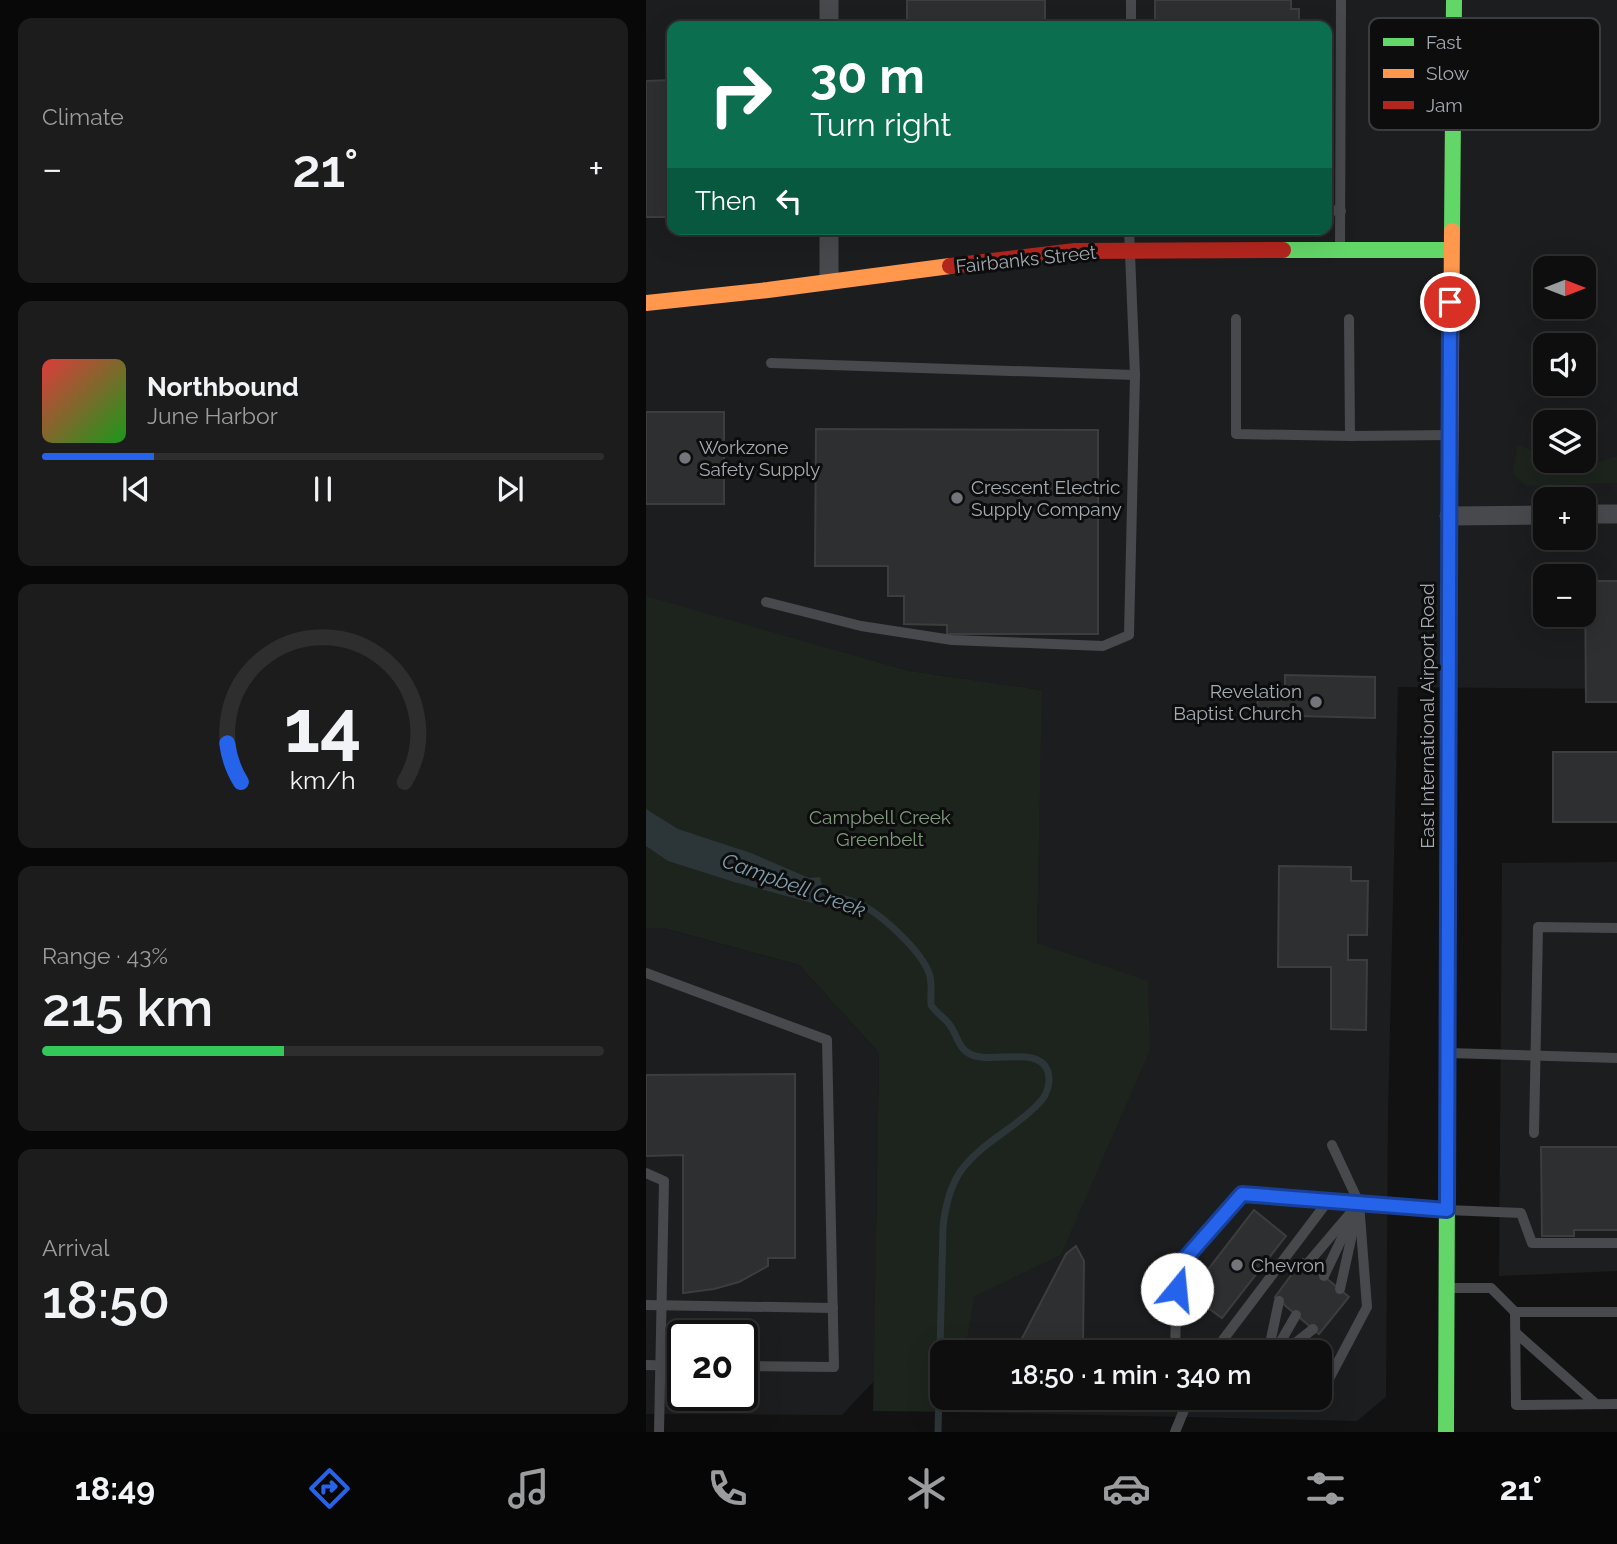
<!DOCTYPE html>
<html lang="en">
<head>
<meta charset="utf-8">
<style>
  body { margin:0; font-family:Raleway,sans-serif; background:#1c1c1c; color:#f1f3f6; height:100vh; display:flex; flex-direction:column; font-size:26px; white-space:nowrap }
  * { box-sizing:border-box; margin:0 }
  p { font-size:23px; color:#9b9c9e }
  .icon { flex:none; width:38px; height:38px; fill:none; stroke:currentColor; stroke-width:2; stroke-linecap:round; stroke-linejoin:round }
  .map { position:relative; flex:1; overflow:hidden }
  .sheet { display:flex; flex-direction:column; gap:18px; padding:18px; background:#080808; width:646px }
  .sheet>* { flex:none }
  .top-card { position:absolute; left:21px; top:21px; width:665px; height:214px; border-radius:14px; box-shadow:0 7px 28px #0002,0 0 0 2px #2e2e2e; background:#0b6e4f; color:#fff; overflow:hidden }
  .needle { width:46px; rotate:90deg }
  .fabs { position:absolute; left:887px; top:256px; display:grid; gap:14px }
  .fabs a { display:grid; place-items:center; width:63px; height:63px; border-radius:14px; background:#0e0e0e; box-shadow:0 7px 28px #0002,0 0 0 2px #2e2e2e; font-size:35px }
  .speed { position:absolute; left:21px; top:1320px; display:flex; gap:14px; font-size:35px; font-weight:700; text-align:center }
  .speed>* { display:grid; place-content:center; width:91px; height:91px; border-radius:50%; background:#0e0e0e; box-shadow:0 7px 28px #0002,0 0 0 2px #2e2e2e; line-height:1 }
  .speed .limit { border:4px solid #111; border-radius:10px; background:#fff; color:#111 }
  .pin { position:absolute; display:grid; place-items:center; width:60px; height:60px; color:#fff; margin:-30px; border:4px solid #fff; border-radius:50%; box-shadow:0 2px 7px #0007 }
  .me { position:absolute; width:77px; margin:-38px; rotate:17deg; stroke-linejoin:round; filter:drop-shadow(0 0 5px #0008) }
  .turn { display:flex; align-items:center; gap:24px; height:147px; padding:0 28px; font-size:32px }
  .turn .icon { width:91px; height:91px; stroke-width:2.5 }
  .turn b { display:block; font-size:49px; line-height:60px }
  .then { display:flex; align-items:center; height:66px; padding:0 28px; background:#0003; gap:14px; font-size:26px }
  .big { font-size:52px; font-weight:600; line-height:1.1 }
  .sheet .widget { flex:1; display:flex; flex-direction:column; justify-content:center; gap:10px; min-width:0; padding:0 24px; border-radius:14px; background:#1c1c1c }
  .sheet .dial { align-items:center; gap:0 }
  .dial svg { height:182px; overflow:visible; fill:none; stroke:#2e2e2e; stroke-width:7; stroke-linecap:round; text-anchor:middle }
  .dial text { fill:#f1f3f6; stroke:none }
  .song { display:flex; align-items:center; gap:21px }
  .cover { width:84px; height:84px; border-radius:10px; background:linear-gradient(135deg,hsl(0 70% 55%),hsl(120 70% 35%)) }
  .played { height:7px; border-radius:4px; background:linear-gradient(90deg,#2563eb 20%,#2e2e2e 20%) }
  .keys { display:flex; justify-content:space-around; direction:ltr }
  .heat { display:flex; justify-content:space-between; align-items:center; font-size:38px; direction:ltr }
  .charge { height:10px; border-radius:5px; background:linear-gradient(90deg,#34c759 43%,#2e2e2e 0) }
  .trip { position:absolute; left:284px; top:1340px; width:402px; height:70px; border-radius:14px; background:#0e0e0e; box-shadow:0 7px 28px #0002,0 0 0 2px #2e2e2e; font-weight:600; line-height:70px; text-align:center }
  .menu { display:flex; height:112px; justify-content:space-around; align-items:center; background:#060606; color:#9b9c9e }
  .menu .icon { width:49px; height:49px }
  .menu .on { color:#2563eb }
  .menu b { font-size:32px; color:#f1f3f6 }
  main { display:flex; flex:1; min-height:0 }
  .map>svg:first-child { display:block }
</style>
</head>
<body>
<main>
<section class="sheet">
<div class="widget"><p>Climate</p>
<div class="heat"><a>−</a><b class="big">21°</b><a>+</a></div>
</div>
<div class="widget">
<div class="song"><i class="cover"></i><div><b>Northbound</b><p>June Harbor</p></div></div>
<div class="played"></div>
<div class="keys"><svg class="icon" aria-label="previous" viewBox="0 0 24 24"><path d="M18 5L8 12l10 7zM5 5v14"/></svg><svg class="icon" aria-label="pause" viewBox="0 0 24 24"><path d="M8 5v14M16 5v14"/></svg><svg class="icon" aria-label="next" viewBox="0 0 24 24"><path d="M6 5l10 7-10 7zM19 5v14"/></svg></div>
</div>
<div class="widget dial"><svg viewBox="0 0 100 80">
<path d="M14 69A42 42 0 1 1 86 69"/>
<path d="M14 69A42 42 0 0 1 8 52" stroke="#2563eb"/>
<text x="50" y="56" font-size="32" font-weight="700">14</text>
<text x="50" y="72" font-size="11">km/h</text>
</svg></div>
<div class="widget"><p>Range · 43%</p><b class="big">215 km</b><div class="charge"></div></div>
<div class="widget"><p>Arrival</p><b class="big">18:50</b></div>
</section>
<div class="map">
<svg width="972" height="1432" viewBox="0 0 972 1432">
  <rect width="100%" height="100%" fill="#121213"/>
  <g fill="#1c1d1e" fill-rule="evenodd">
    <path d="M0 0H971V689L752 687 742 1115 740 1397 711 1421 310 1412 312 1398H674V1353H319L327 1297 415 1255 391 943 395 690 264 671 0 597ZM26 26H681V229H26ZM900 268H938V306H900ZM900 345H938V383H900ZM900 422H938V460H900ZM900 499H938V537H900ZM900 576H938V614H900Z"/>
    <path d="M971 862V1271L853 1276 856 863Z"/>
    <path d="M0 928H17L153 965 233 1053 228 1381 196 1415 0 1414ZM37 1335H96V1395H37Z"/>
  </g>
  <g fill="#1d231d">
    <path d="M871 445 899 454 900 460H920L928 463 947 464 971 456V483L880 486 867 473Z"/>
    <path d="M0 596 264 671 396 690 391 943 502 981 504 1050 415 1255 328 1297 319 1353H296V1398H312L310 1412 227 1411 233 1053 153 965 17 928H0Z"/>
  </g>
  <path fill="#2c3538" d="M0 809 32 829 105 853 163 878 174 877 181 907 88 882 22 861 0 846Z"/>
  <g fill="none" stroke-linecap="round" stroke-linejoin="round">
    <path stroke="#2c3538" stroke-width="7" d="M170 892C186 896 203 899 218 906 238 917 275 951 283 973 287 984 284 994 285 1005 290 1013 298 1017 303 1024 311 1034 312 1048 324 1054 345 1065 394 1044 402 1072 405 1082 401 1095 394 1102 371 1128 335 1142 314 1172 303 1189 299 1208 297 1227L292 1432"/>
  </g>
  <g fill="#2e2f30" stroke="#3b3d3f" stroke-width="2">
    <rect x="261" y="0" width="138" height="26"/>
    <path d="M645 0V9H653V26H509V0Z"/>
    <path d="M26 80V217H0V81Z"/>
    <rect x="0" y="412" width="78" height="92"/>
    <path d="M170 429 452 430V634H301V625L258 624V596H242V566H169Z"/>
    <path d="M939 581H972V702H940Z"/>
    <path d="M639 675 729 677V718L611 715 612 689 639 688Z"/>
    <rect x="907" y="752" width="65" height="70"/>
    <path d="M633 866 705 867V881H722L721 935H702V960H721L720 1030 685 1029V967H632Z"/>
    <path d="M149 1074V1258H122V1266L93 1282 68 1289 37 1293V1155L0 1156V1075Z"/>
    <path d="M895 1147H972V1230H928V1236H896Z"/>
    <path d="M608 1210 640 1236 576 1318 543 1294Z"/>
    <path d="M430 1246 438 1261 437 1342 435 1346V1353H372V1346L420 1254Z"/>
    <path d="M657 1259 703 1297 673 1334 629 1297Z"/>
  </g>
  <g fill="none" stroke-linecap="round" stroke-linejoin="round">
    <g stroke="#47494c" stroke-width="10">
      <path d="M485 26V0"/>
      <path d="M681 210 695 211"/>
      <path d="M694 248 695 0"/>
      <path d="M590 319V434L704 436"/>
      <path d="M703 319 704 436 804 435"/>
      <path d="M125 363 489 375"/>
      <path d="M120 602 215 626 306 640 457 646 483 635 489 375 483 229"/>
      <path d="M0 973 181 1040 188 1367 96 1366"/>
      <path d="M802 1053 972 1058"/>
      <path d="M888 1133 892 927 972 928"/>
      <path d="M0 1173 18 1181 13 1432"/>
      <path d="M662 1263 713 1203 694 1289"/>
      <path d="M678 1276 705 1219"/>
      <path d="M802 1288H845L869 1312"/>
      <path d="M0 1305 187 1308"/>
      <path d="M972 1312H869L870 1405 972 1404"/>
      <path d="M870 1333 950 1404"/>
      <path d="M529 1353 531 1268 596 1194 801 1210 875 1213 886 1243H972"/>
      <path d="M567 1353 682 1201"/>
      <path d="M622 1353 633 1301"/>
      <path d="M628 1353 650 1315"/>
      <path d="M637 1353 667 1329"/>
      <path d="M0 1365 37 1366"/>
      <path d="M674 1396 721 1307 713 1203 686 1145"/>
      <path d="M529 1432 543 1398"/>
    </g>
    <g stroke="#47494c" stroke-width="19">
      <path d="M183 0V26"/>
      <path d="M183 229V281"/>
      <path d="M938 514H972"/>
      <path d="M803 516 900 515"/>
    </g>
    <g stroke="#63d668" stroke-width="16">
      <path d="M806 231 808 0"/>
      <path d="M637 250H805"/>
      <path d="M800 1432 802 939"/>
    </g>
    <g stroke="#ff974d" stroke-width="16">
      <path d="M0 303 122 290 304 266"/>
      <path d="M803 608 806 231"/>
    </g>
    <g stroke="#b3261e" stroke-width="16">
      <path d="M304 266 429 251 637 250"/>
      <path d="M802 939 803 608"/>
    </g>
  </g>
  <g fill="none" stroke-linecap="round" stroke-linejoin="round">
    <defs>
      <path id="route" d="M531 1289V1268L596 1194 801 1210 804 302"/>
    </defs>
    <use href="#route" stroke="#184099" stroke-width="18"/>
    <use href="#route" stroke="#2563eb" stroke-width="12"/>
  </g>
  <g fill="#72757a" stroke="#0d0d0e" stroke-width="2.5">
    <circle cx="39" cy="458" r="7"/>
    <circle cx="311" cy="498" r="7"/>
    <circle cx="670" cy="702" r="7"/>
    <circle cx="591" cy="1265" r="7"/>
  </g>
  <g text-anchor="middle" dominant-baseline="central" stroke-width="6" stroke-linejoin="round" paint-order="stroke">
    <g font-size="19" fill="#a5abb2" stroke="#0d0d0e">
      <text transform="translate(380 259) rotate(-6)">Fairbanks Street</text>
      <text transform="translate(781 716) rotate(-90)">East International Airport Road</text>
    </g>
    <g font-size="19" fill="#a5abb2" stroke="#0d0d0e" text-anchor="start">
      <text x="53" y="447">Workzone<tspan x="53" dy="22">Safety Supply</tspan></text>
      <text x="325" y="487">Crescent Electric<tspan x="325" dy="22">Supply Company</tspan></text>
      <text x="656" y="691" text-anchor="end">Revelation<tspan x="656" dy="22">Baptist Church</tspan></text>
      <text x="605" y="1265">Chevron</text>
    </g>
    <g font-size="19" fill="#809b7e" stroke="#0d0d0e">
      <text x="234" y="817">Campbell Creek<tspan x="234" dy="22">Greenbelt</tspan></text>
    </g>
    <g font-size="21" font-style="italic" fill="#809caa" stroke="#0d0d0e">
      <text transform="translate(148 885) rotate(20)">Campbell Creek</text>
    </g>
  </g>
  <rect x="723" y="18" width="231" height="112" rx="10" fill="#0d0d0e" stroke="#3b3c3f" stroke-width="2"/>
  <rect x="737" y="38" width="31" height="8" fill="#63d668"/>
  <rect x="737" y="69" width="31" height="9" fill="#ff974d"/>
  <rect x="737" y="101" width="31" height="8" fill="#b3261e"/>
  <g font-size="19" fill="#a5abb2">
    <text x="780" y="49">Fast</text>
    <text x="780" y="80">Slow</text>
    <text x="780" y="112">Jam</text>
  </g>
</svg>
<div class="fabs">
<a><svg class="needle" viewBox="-14 -14 28 28"><path d="M0-13l5 13h-10z" fill="#e53935"/><path d="M0 13l5-13h-10z" fill="#9b9c9e"/></svg></a>
<a><svg class="icon" aria-label="sound" viewBox="0 0 24 24"><path d="M4 9h4l5-4v14l-5-4H4zM17 9q2 3 0 6"/></svg></a>
<a><svg class="icon" aria-label="layers" viewBox="0 0 24 24"><path d="M12 4l9 5-9 5-9-5zM3 14l9 5 9-5"/></svg></a>
<a>+</a>
<a>−</a>
</div>
<div class="speed"><div class="limit">20</div></div>
<div class="pin" style="left:804px;top:302px;background:#d93025"><svg class="icon" aria-label="arrive" viewBox="0 0 24 24"><path d="M6 21V4h12l-3 4 3 4H6"/></svg></div>
<svg class="me" style="left:531px;top:1289px" viewBox="-20 -20 40 40"><circle r="19" fill="#fff"/><path d="M0-13L10 11 0 6-10 11z" fill="#2563eb"/></svg>
<div class="trip">18:50 · 1 min · 340 m</div>
<div class="top-card">
<div class="turn"><svg class="icon" aria-label="right" viewBox="0 0 24 24"><path d="M7 20v-9h11M14 6l5 5-5 5"/></svg><div><b>30 m</b>Turn right</div></div>
<div class="then">Then<svg class="icon" aria-label="left" viewBox="0 0 24 24"><path d="M17 20v-9H6M10 6l-5 5 5 5"/></svg></div>
</div>
</div>
</main>
<nav class="menu">
<b>18:49</b>
<svg class="icon on" aria-label="directions" viewBox="0 0 24 24"><path d="M12 3l9 9-9 9-9-9zM9 14v-3h6M13 9l2 2-2 2"/></svg>
<svg class="icon" aria-label="music" viewBox="0 0 24 24"><path d="M9 18V5l10-2v13"/><circle cx="6" cy="18" r="3"/><circle cx="16" cy="16" r="3"/></svg>
<svg class="icon" aria-label="phone" viewBox="0 0 24 24"><path d="M5 4h4l2 5-3 2q2 4 5 5l2-3 5 2v4C11 20 4 13 5 4z"/></svg>
<svg class="icon" aria-label="climate" viewBox="0 0 24 24"><path d="M12 3v18M4 7l16 10M4 17L20 7"/></svg>
<svg class="icon" aria-label="car" viewBox="0 0 24 24"><path d="M5 17H2v-5l4-1 3-4h7l3 4 3 1v5h-3M9 17h6M6 11h13"/><circle cx="7" cy="17" r="2"/><circle cx="17" cy="17" r="2"/></svg>
<svg class="icon" aria-label="filters" viewBox="0 0 24 24"><path d="M4 7h16M4 17h16"/><circle cx="9" cy="7" r="2"/><circle cx="15" cy="17" r="2"/></svg>
<b>21°</b>
</nav>
</body>
</html>
